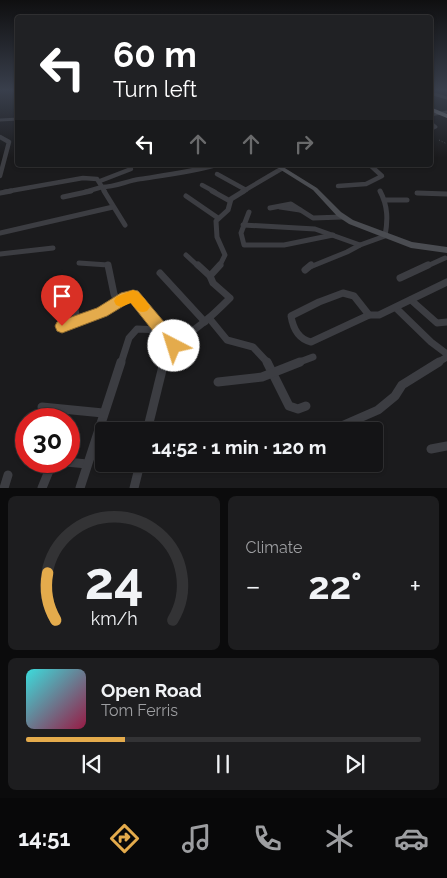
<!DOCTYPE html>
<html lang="en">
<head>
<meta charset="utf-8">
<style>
  body { margin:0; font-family:Raleway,sans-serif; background:#1d1d1f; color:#f1f3f6; height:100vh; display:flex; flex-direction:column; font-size:19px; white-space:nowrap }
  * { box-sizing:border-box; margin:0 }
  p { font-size:16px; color:#9d9ea1 }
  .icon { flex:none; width:28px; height:28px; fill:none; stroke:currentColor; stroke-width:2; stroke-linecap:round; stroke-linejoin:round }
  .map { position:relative; height:488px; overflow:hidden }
  .drawer { display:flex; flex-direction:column; gap:8px; padding:8px; background:#0b0b0c; flex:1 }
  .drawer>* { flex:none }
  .top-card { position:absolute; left:15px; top:15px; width:418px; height:152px; border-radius:5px; box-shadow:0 1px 4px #0004,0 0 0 1px #333335; background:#202124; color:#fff; overflow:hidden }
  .speed { position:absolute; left:15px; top:408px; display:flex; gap:10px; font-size:25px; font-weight:700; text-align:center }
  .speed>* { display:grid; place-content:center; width:65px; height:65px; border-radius:50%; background:#141416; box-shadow:0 1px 4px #0004,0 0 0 1px #333335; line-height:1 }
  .speed .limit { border:8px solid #d22; background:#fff; color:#111 }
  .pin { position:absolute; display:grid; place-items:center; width:42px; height:42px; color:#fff; margin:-51px -21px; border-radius:50% 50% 50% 0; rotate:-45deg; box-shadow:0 0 5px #0007 }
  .pin .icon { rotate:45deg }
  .me { position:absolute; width:55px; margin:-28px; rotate:320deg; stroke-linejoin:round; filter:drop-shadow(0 0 4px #0008) }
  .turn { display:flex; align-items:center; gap:18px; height:105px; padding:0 15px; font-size:22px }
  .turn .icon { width:65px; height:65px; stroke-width:2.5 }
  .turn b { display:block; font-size:35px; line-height:42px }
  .lanes { display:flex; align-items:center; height:48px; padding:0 15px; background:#0003; justify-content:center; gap:25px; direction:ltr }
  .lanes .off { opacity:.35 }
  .big { font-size:38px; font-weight:700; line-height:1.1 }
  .drawer .widget { flex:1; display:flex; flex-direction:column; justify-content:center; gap:8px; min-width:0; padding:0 18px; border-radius:8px; background:#1d1d1f }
  .drawer .dial { align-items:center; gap:0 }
  .dial svg { height:130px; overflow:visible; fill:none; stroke:#333335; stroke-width:7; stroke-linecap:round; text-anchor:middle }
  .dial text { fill:#f1f3f6; stroke:none }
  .song { display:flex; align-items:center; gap:15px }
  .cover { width:60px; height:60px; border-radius:8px; background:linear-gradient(135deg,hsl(180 70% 55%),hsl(340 70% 35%)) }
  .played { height:5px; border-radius:2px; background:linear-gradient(90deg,#e4ab4c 25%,#333335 25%) }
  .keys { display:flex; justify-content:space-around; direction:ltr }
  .heat { display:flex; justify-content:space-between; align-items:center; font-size:28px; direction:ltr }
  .drawer .tiles { flex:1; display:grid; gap:8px; grid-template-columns:1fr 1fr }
  .widget:last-child { grid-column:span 2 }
  .trip { position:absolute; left:95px; top:422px; width:288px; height:50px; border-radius:5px; background:#141416; box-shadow:0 1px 4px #0004,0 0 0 1px #333335; font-weight:700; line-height:50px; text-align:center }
  .tabs { display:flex; height:80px; justify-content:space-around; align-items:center; background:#080809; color:#9d9ea1 }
  .tabs .icon { width:35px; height:35px }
  .tabs .on { color:#e4ab4c }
  .tabs b { font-size:22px; color:#f1f3f6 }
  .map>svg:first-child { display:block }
</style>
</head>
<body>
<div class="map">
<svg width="447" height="488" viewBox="0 0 447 488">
  <rect width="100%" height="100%" fill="#1b1b1d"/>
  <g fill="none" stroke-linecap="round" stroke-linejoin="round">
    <path stroke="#424449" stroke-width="1" stroke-dasharray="1 2" stroke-linecap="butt" d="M439 140 447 144"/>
    <g stroke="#3c3d42" stroke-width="3">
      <path d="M430 93 447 98"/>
      <path d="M430 115 447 112"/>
      <path d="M0 120 18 119"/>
      <path d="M430 122 436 127 430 130"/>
    </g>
    <g stroke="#3c3d42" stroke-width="4.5">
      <path d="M0 137 9 142 0 176"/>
      <path d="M217 174 246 190"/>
      <path d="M100 181 131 169"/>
      <path d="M202 185 215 192"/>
      <path d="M338 186 366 184 382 176 370 165"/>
      <path d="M4 192 83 178 97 179 102 187C115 187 127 181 140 179 166 175 191 172 216 165"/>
      <path d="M85 192 102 187 105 192"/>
      <path d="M242 192 281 169"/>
    </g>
    <g stroke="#3c3d42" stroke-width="5">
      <path d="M104 191 125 225"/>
      <path d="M212 191 230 201"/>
      <path d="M0 193 11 191"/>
      <path d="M417 193 447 194"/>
      <path d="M186 196 218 218"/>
      <path d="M63 197 91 191"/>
      <path d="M385 200H407"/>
      <path d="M280 207 300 210"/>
      <path d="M270 208 291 204 313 218 342 217"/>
      <path d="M249 212 241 233 244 245H284L333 235"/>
      <path d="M243 225 315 229 360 245 385 236C388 220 388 206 380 191"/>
      <path d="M0 233 113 207"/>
      <path d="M0 254 53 248"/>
      <path d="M186 255 199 267"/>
      <path d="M79 263 108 265V267"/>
      <path d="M219 267 225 255 217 237 216 221 228 210 231 199 244 191"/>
      <path d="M310 267 347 252 360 245"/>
      <path d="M425 267 445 258"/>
    </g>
    <g stroke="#3c3d42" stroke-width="7">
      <path d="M108 265 114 294 118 303"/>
      <path d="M198 265 210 276"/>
      <path d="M305 270 311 265"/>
      <path d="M160 273 205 322"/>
      <path d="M400 278 428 265"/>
      <path d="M343 293 354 296 369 315 311 342C298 339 293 328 291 316L319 302Z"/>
      <path d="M73 297 77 321"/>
      <path d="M411 300 437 323 447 322"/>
      <path d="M396 308 431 342 447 354"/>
      <path d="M369 315H379L447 282"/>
      <path d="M209 318 227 340 253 347 268 363"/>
      <path d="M62 326 102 312 126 297 133 295 174 346"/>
      <path d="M121 363 129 338 137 329 161 330"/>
      <path d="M163 363C168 345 190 334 204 322 213 315 222 306 230 298L213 283 210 276 220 265"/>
      <path d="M297 363 313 357"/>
      <path d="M437 363 447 357"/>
    </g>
    <g stroke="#3c3d42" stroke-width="9">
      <path d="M267 362 289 406 298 409 306 406"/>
      <path d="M218 382 262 377 300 362"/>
      <path d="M42 407 103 413"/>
      <path d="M147 431 164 362"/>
      <path d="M330 431 378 410 395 396 402 385 439 362"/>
      <path d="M431 449 447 446"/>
      <path d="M56 461 87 464"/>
      <path d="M4 488 8 475"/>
      <path d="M42 488 53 461"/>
      <path d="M80 488 121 362"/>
      <path d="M134 488 140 464"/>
    </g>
    <path fill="#4a4c51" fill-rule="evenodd" d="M273 165H280L317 188 341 212 353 220 412 242 447 247V253L411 248 349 224 337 216 313 190Z"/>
    <path fill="#696c72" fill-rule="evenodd" d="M430 107 447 114V118L430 111Z"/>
  </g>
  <linearGradient id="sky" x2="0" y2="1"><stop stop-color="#0f0f10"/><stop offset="0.57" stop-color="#393f4c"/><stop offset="1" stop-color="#393f4c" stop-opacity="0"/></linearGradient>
  <rect width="447" height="158" fill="url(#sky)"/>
  <path fill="#e4ab4c" stroke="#946f31" d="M133 290 138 291 180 341 182 346 180 351 174 353 169 351 130 302 107 316 62 333 57 331 55 326 57 322 97 308 121 293Z"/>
  <path fill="#f59e0b" d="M133 290C140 292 146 300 150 307L147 311C139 314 136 309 131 303L121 307 116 305 114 301 116 297Z"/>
</svg>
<div class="speed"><div class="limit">30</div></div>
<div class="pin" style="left:62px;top:326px;background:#d93025"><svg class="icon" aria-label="arrive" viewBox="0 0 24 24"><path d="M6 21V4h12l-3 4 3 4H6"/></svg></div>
<svg class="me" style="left:174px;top:346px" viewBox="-20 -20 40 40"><circle r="19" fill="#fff"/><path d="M0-13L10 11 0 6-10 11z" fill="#e4ab4c"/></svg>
<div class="trip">14:52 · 1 min · 120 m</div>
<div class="top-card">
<div class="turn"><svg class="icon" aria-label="left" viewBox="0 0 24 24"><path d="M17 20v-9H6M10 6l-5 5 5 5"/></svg><div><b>60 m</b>Turn left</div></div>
<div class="lanes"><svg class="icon" aria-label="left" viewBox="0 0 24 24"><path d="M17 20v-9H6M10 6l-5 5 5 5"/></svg><svg class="icon off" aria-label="ahead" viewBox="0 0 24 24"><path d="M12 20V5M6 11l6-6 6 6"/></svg><svg class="icon off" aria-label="ahead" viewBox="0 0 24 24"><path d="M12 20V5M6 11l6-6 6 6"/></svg><svg class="icon off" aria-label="right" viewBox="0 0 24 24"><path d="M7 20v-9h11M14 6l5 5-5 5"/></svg></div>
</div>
</div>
<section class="drawer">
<div class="tiles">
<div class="widget dial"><svg viewBox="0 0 100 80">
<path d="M14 69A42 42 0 1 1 86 69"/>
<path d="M14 69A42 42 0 0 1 9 40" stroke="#e4ab4c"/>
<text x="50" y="56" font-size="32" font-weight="700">24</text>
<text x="50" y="72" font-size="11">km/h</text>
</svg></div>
<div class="widget"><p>Climate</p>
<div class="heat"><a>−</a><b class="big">22°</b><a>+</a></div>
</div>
<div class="widget">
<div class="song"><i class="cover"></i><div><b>Open Road</b><p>Tom Ferris</p></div></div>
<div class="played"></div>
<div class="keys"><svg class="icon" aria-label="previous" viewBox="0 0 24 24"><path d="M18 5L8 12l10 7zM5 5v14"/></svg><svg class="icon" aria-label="pause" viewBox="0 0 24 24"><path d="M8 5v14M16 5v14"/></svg><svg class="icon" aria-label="next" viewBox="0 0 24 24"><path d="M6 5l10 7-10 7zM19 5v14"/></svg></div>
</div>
</div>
</section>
<nav class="tabs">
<b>14:51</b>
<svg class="icon on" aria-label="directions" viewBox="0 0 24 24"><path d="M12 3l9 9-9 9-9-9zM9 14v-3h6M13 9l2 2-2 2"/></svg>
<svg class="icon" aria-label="music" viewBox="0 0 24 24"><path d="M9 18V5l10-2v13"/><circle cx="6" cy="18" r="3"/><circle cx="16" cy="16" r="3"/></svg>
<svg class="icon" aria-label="phone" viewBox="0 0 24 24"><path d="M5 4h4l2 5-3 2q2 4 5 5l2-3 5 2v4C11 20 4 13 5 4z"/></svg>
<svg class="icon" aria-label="climate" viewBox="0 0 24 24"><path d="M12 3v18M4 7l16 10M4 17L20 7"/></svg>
<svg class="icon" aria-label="car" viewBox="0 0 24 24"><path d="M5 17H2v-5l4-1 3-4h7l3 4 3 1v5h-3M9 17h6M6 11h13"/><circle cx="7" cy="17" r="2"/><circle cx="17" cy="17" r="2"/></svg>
</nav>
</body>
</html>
